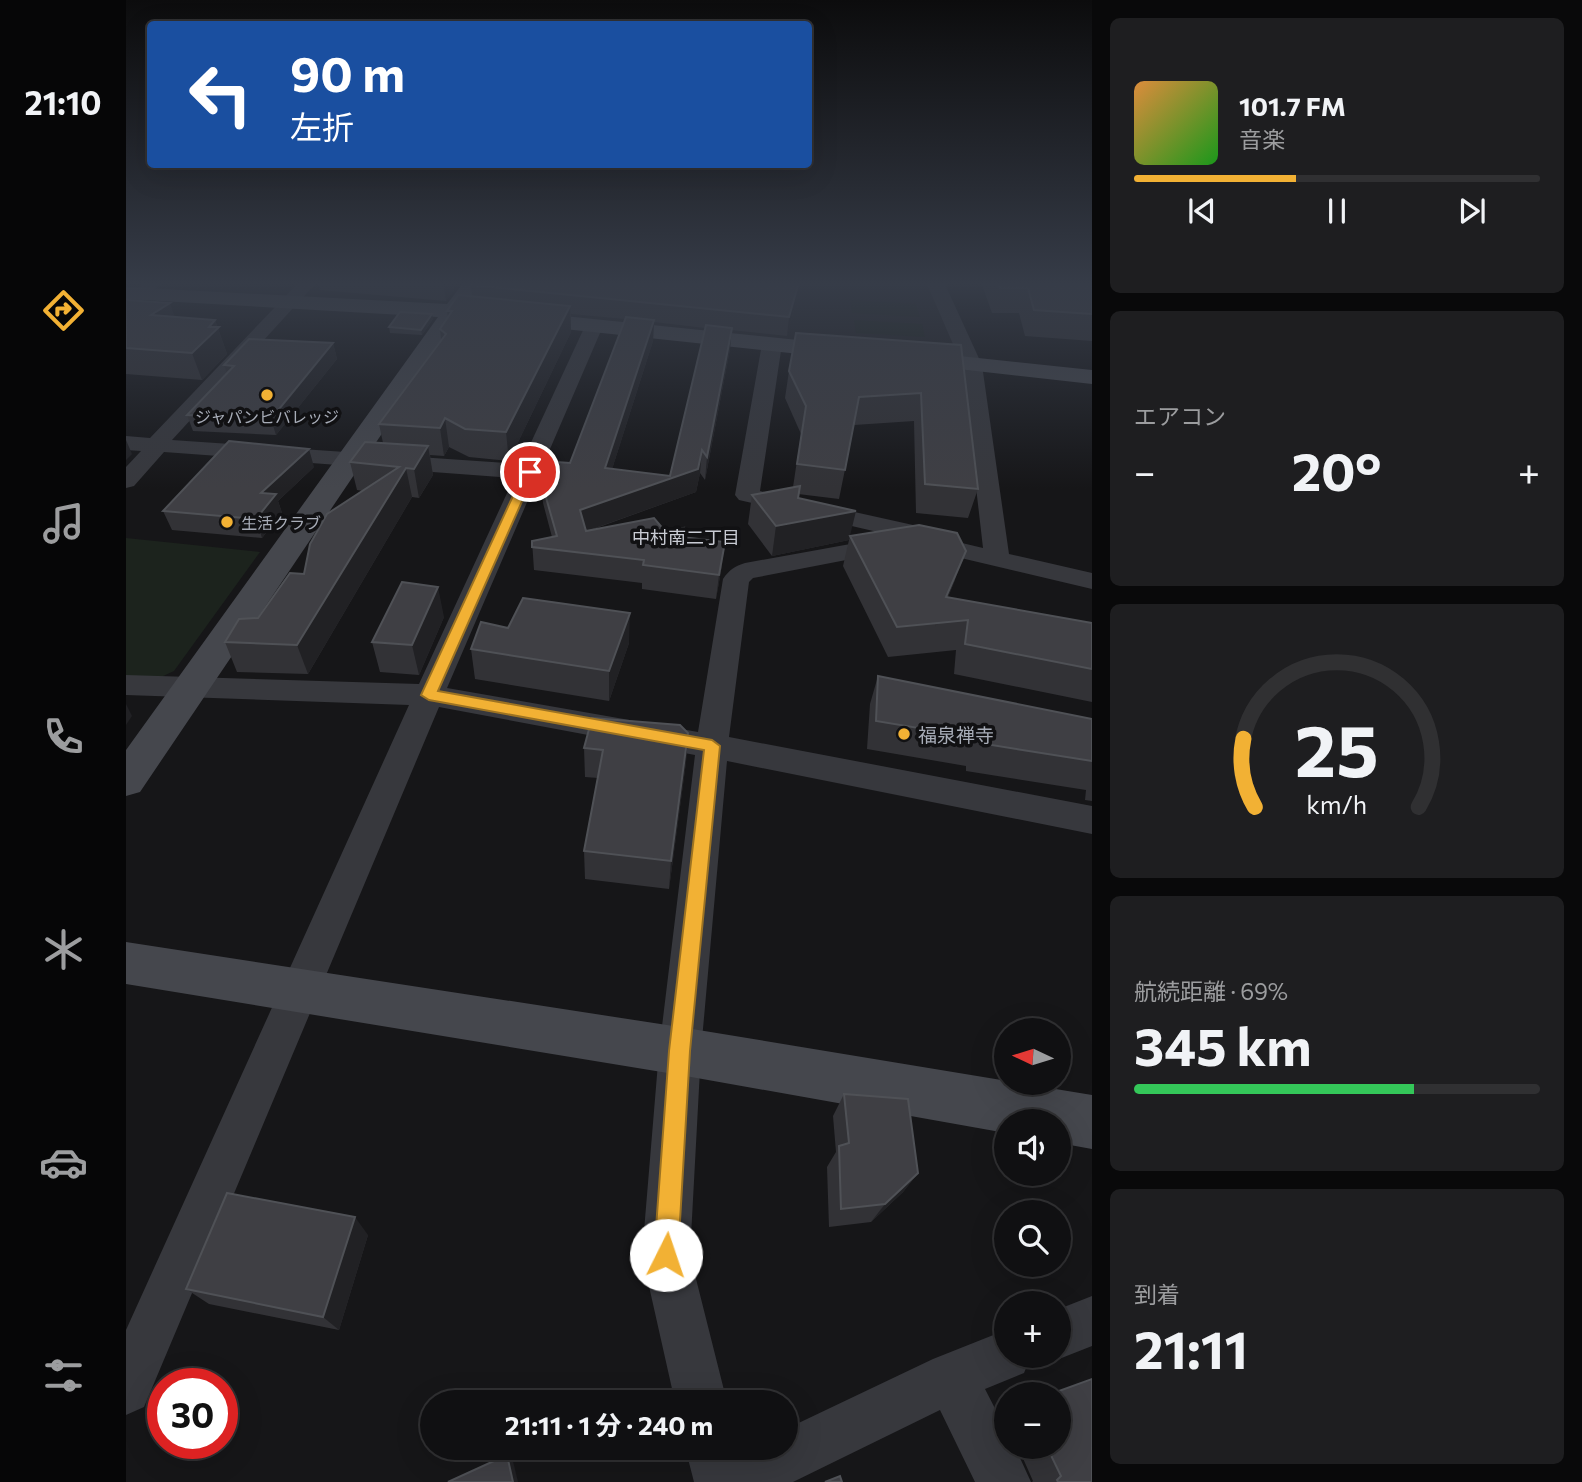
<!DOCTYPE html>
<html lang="ja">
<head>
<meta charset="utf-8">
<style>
  body { margin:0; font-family:Commissioner,"Noto Sans JP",sans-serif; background:#1e1e20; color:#f1f3f6; height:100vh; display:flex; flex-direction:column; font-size:26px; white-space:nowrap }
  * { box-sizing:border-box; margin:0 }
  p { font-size:23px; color:#9c9d9f }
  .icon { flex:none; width:38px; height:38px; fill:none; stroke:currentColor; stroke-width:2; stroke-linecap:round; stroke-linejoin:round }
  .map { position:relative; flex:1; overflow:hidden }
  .panel { display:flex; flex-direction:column; gap:18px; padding:18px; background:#09090a; width:490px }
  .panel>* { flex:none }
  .banner { position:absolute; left:21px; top:21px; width:665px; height:147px; border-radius:7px; box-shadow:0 7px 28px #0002,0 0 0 2px #303032; background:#1a4fa0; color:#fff; overflow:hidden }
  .needle { width:46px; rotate:274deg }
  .fabs { position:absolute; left:868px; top:1018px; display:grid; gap:14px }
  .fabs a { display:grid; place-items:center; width:77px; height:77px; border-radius:50%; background:#101012; box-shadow:0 7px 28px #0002,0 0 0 2px #303032; font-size:35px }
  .speed { position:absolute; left:21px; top:1368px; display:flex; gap:14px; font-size:35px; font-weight:700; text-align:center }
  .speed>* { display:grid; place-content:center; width:91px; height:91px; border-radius:50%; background:#101012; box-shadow:0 7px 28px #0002,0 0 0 2px #303032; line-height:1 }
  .speed .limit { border:10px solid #d22; background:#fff; color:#111 }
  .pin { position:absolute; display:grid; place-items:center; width:60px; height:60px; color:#fff; margin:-30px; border:4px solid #fff; border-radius:50%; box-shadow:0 2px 7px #0007 }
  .me { position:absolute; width:77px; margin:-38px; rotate:4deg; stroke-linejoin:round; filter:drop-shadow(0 0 5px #0008) }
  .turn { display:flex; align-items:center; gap:24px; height:147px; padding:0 28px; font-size:32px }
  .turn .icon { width:91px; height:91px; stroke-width:2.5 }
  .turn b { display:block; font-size:49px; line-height:60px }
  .big { font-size:52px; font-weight:700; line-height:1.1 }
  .panel .card { flex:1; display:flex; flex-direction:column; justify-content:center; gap:10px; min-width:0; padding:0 24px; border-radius:10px; background:#1e1e20 }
  .panel .dial { align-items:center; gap:0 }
  .dial svg { height:182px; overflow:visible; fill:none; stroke:#303032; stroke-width:7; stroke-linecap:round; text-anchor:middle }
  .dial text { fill:#f1f3f6; stroke:none }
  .song { display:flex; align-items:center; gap:21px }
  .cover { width:84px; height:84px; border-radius:10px; background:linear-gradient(135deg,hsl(30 70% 55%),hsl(120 70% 35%)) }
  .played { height:7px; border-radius:4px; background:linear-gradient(90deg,#f2b134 40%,#303032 40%) }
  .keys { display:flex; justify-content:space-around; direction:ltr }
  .heat { display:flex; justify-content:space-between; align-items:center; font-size:38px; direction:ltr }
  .charge { height:10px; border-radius:5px; background:linear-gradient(90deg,#34c759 69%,#303032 0) }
  .trip { position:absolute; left:294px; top:1390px; width:378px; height:70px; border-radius:35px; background:#101012; box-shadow:0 7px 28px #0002,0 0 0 2px #303032; font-weight:700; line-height:70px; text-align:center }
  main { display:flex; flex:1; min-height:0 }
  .dock { display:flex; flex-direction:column; width:126px; justify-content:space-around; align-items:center; background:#060607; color:#9c9d9f }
  .dock .icon { width:49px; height:49px }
  .dock .selected { color:#f2b134 }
  .dock b { font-size:32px; color:#f1f3f6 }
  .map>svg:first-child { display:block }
</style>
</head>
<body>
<main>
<nav class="dock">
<b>21:10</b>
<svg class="icon selected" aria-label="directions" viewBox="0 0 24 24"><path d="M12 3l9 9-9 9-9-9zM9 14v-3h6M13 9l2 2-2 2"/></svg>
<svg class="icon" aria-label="music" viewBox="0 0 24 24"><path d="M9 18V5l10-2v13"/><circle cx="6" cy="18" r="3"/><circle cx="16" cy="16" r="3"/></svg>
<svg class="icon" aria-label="phone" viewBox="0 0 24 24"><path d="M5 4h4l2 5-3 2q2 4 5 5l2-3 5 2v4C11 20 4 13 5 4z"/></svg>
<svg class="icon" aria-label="climate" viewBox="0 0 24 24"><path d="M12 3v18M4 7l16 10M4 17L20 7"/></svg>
<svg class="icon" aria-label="car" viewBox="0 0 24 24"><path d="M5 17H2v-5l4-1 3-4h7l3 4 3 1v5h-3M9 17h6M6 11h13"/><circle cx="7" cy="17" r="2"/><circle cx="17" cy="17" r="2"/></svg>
<svg class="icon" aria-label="filters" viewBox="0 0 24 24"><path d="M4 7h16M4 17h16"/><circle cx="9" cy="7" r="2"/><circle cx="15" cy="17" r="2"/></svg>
</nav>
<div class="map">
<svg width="966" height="1482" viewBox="0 0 966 1482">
  <rect width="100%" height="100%" fill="#161618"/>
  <path fill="#222225" d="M417 282H800L832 355 826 357 400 313Z"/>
  <g fill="#1c231d">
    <path d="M724 300 790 304 794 317 726 313Z"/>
    <path d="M728 320 796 324 799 337 730 333Z"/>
    <path d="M0 538 134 552 48 671 33 678 0 677Z"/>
  </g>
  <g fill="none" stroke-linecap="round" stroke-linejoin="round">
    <g fill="#37383d" fill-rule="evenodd">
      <path d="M18 282H37L6 311 0 312V298Z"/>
      <path d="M173 282H191L46 440 395 464 459 326 468 320 477 326 321 688 572 732 597 579C603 570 609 566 619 563L763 537 772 540 776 545 772 550 627 578 623 582 603 737 966 806V834L601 761 575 1051 564 1255 601 1402H549L516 1255 533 1051 569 755 313 707 18 1407 0 1415V1330L283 705 0 695V675L293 684 388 478 38 452 8 486 0 488V467L15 451 0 450V436L24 438Z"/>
      <path d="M800 282H818L856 365 883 554 966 573V589L780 545 769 536 613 500 609 495 636 344 646 338 656 344 634 491 787 525 798 534 857 548 836 365Z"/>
      <path d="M966 1296V1346L933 1359 926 1356H933V1309Z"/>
      <path d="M880 1330V1356H905L898 1373 859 1389 880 1430V1447H889L905 1482H849L814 1410 667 1482H568L559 1447H613L614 1451 621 1447H660V1429L807 1359Z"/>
    </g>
    <g fill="#45474d" fill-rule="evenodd">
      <path d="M338 282H358L342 306 720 345 728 347 732 352 728 357 720 359 334 318 14 792 0 796V750L312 317 0 299V287L321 304Z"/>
      <path d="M787 351 966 370V384L779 363 775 358 779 353Z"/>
      <path d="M0 942 554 1027 966 1095V1149L933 1143V1122H880V1133L554 1075 0 984Z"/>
    </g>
  </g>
  <g fill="#323236" fill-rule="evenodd">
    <path d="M192 282H327L328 290 320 301 194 290Z"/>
    <path d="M855 282H966V341L899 336 893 313H866Z"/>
    <path d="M345 285 672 295 661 336 605 330 604 349 579 480 574 473 570 492 462 531 538 530 557 537 596 565 590 599 516 589V583L408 570 406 541 426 537 417 503 415 480 444 463 499 319 445 314V332L383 461 343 457 323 447 318 456 304 455 307 475 293 498 286 497 182 674 111 672 99 642 132 618 178 574 237 491 231 490 224 462 257 443 253 424 315 340 314 329 322 318 321 311 346 296ZM528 322 579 328 544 476 486 469 527 341Z"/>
    <path d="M0 300 49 317 89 320 101 354 76 380 0 374Z"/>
    <path d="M307 319 296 335 264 333 263 327Z"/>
    <path d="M207 343 211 359 150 435 67 431 61 415 101 373 98 365Z"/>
    <path d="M835 345 852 489 842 518 790 513 788 421 728 425 713 499 672 494V498L724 536 829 580 822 597 966 623V702L828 674 830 650 762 657 717 566 723 540 646 556 622 524 626 495 667 487 675 434 659 398 663 371Z"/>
    <path d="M188 467 152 501 156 513 136 538 46 530 37 511Z"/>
    <path d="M318 617 293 675 254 672 246 642Z"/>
    <path d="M382 628 503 643 483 701 349 679 345 649Z"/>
    <path d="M752 676 966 719V801L959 800 960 790 840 771V766L741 749 744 704Z"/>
    <path d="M562 733 560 762 543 889 459 879 458 851 472 778 459 777 458 748Z"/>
    <path d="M718 1094 792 1173 777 1192 745 1222 703 1227 701 1167 710 1152 707 1116Z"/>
    <path d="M242 1235 213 1330 83 1304 60 1289Z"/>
    <path d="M880 1410V1429L874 1412Z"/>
    <path d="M892 1447H933L966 1482H906L907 1481Z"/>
  </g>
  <g fill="#212124">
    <path d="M317 282H327L328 290 320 301Z"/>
    <path d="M673 282 672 295 661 336 663 317Z"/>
    <path d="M44 303 53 329 25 315Z"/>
    <path d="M444 306 445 332 383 461 380 432Z"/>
    <path d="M306 314 307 319 296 335 295 330Z"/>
    <path d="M89 320 101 354 76 380 66 353 83 327Z"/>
    <path d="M528 320 527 341 479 491V468Z"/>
    <path d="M606 328 604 349 579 480 581 457Z"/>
    <path d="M207 343 211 359 150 435 145 419Z"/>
    <path d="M319 418 323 447 318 456 314 428Z"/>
    <path d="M0 440 6 454 0 460Z"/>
    <path d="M302 446 307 475 293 498 288 469Z"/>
    <path d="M183 449 188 467 152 501 156 513 136 538 130 519 135 493Z"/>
    <path d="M576 450 574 473 570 492 455 533 454 510 572 469Z"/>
    <path d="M280 468 286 497 182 674 171 645Z"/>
    <path d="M730 511 723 540 646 556 650 526Z"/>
    <path d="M599 542 596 565 590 599 593 575Z"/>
    <path d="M840 551 829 580 809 627 820 597Z"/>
    <path d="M312 587 318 617 293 675 286 645Z"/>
    <path d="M504 613 503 643 483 701V671Z"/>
    <path d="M0 704 6 716 0 725Z"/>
    <path d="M562 733 560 762 543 889 545 861Z"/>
    <path d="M792 1173 777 1192 745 1222 759 1204Z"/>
    <path d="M229 1217 242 1235 213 1330 197 1317Z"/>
    <path d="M381 1455 387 1461 392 1482H387Z"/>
  </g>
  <g fill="#3f3f44" stroke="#4f5156" stroke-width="2">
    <path d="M347 282H673L663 317 345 285Z"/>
    <path d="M872 282H966V314L908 310 902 288H874Z"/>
    <path d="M332 295 444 306 380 432 339 429 319 418 314 428 253 424 320 334 314 329 326 311H321Z"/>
    <path d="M0 300 44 303 25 315 89 320 83 327H93L66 353 0 348Z"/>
    <path d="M274 312 306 314 295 330 263 327Z"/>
    <path d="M500 317 528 320 479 468 544 476 580 325 606 328 581 457 576 450 572 469 454 510 460 531 528 518 538 530 558 528 556 537 599 542 593 575 517 565 518 560 406 547V541L431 536 415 480 431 462 444 463Z"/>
    <path d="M670 333 835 345 852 489 799 484 795 393 733 397 719 470 671 464 680 406 663 371Z"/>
    <path d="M123 339 207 343 145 419 61 415 108 366 98 365Z"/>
    <path d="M103 441 183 449 135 493 150 494 130 519 37 511Z"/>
    <path d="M239 442 302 446 288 469 280 468 171 645 99 642 113 619 132 618 164 573 178 574 184 544 201 514 273 467 224 462Z"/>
    <path d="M674 486 672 498 730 511 650 526 626 495Z"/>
    <path d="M793 525 831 533 840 551 820 597 966 623V669L839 644 842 620 771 627 724 536Z"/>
    <path d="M276 582 312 587 286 645 246 642Z"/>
    <path d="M397 598 504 613 483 671 345 649 355 622 382 628Z"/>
    <path d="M752 676 966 719V761L853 743V738L750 721Z"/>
    <path d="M466 718 554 725 562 733 545 861 458 851 477 750 458 748Z"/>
    <path d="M718 1094 782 1099 792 1173 759 1204 715 1209 713 1146 723 1143Z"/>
    <path d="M101 1193 229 1217 197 1317 60 1289Z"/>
    <path d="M966 1379V1482H932L931 1480 935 1476 921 1447H933V1395H922Z"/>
    <path d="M381 1455 387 1482H322Z"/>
    <path d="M714 1476 716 1482H699Z"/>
  </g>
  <linearGradient id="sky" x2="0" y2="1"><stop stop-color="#0c0c0d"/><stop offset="0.58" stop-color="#363c48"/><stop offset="1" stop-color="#363c48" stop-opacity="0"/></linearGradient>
  <rect width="966" height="489" fill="url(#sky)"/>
  <path fill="#f2b134" stroke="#9d7322" stroke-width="2" d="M404 469 409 472 312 691 586 740 594 746 564 1051 552 1255 549 1264 540 1267 532 1264 528 1255 543 1051 578 750 303 700 295 695 398 472Z"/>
  <g fill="#f2b134" stroke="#111113" stroke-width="2.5">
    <circle cx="141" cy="395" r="7"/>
    <circle cx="101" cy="522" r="7"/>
    <circle cx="778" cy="734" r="7"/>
  </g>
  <g text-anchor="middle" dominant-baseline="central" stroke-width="7" stroke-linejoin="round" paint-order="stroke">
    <g font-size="16" fill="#a8adb8" stroke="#111113">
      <text x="141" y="416">ジャパンビバレッジ</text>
      <text x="115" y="522" text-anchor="start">生活クラブ</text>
    </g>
    <g font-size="18" fill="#c9ccd4" stroke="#111113">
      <text x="560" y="537">中村南二丁目</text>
    </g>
    <g font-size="19" fill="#a8adb8" stroke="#111113" text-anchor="start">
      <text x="792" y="734">福泉禅寺</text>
    </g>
  </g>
</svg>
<div class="fabs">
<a><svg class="needle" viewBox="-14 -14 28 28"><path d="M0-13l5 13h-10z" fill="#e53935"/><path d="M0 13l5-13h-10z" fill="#9c9d9f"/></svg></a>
<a><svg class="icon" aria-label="sound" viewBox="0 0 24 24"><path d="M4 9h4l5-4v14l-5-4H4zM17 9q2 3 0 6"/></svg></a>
<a><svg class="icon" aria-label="search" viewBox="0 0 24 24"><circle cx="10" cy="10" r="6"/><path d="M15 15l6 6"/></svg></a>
<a>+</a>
<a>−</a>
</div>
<div class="speed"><div class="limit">30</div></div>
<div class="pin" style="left:404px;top:472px;background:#d93025"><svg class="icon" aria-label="arrive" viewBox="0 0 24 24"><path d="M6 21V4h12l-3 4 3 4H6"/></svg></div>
<svg class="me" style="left:540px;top:1255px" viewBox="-20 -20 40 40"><circle r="19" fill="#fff"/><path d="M0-13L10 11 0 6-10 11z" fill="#f2b134"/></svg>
<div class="trip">21:11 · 1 分 · 240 m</div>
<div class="banner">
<div class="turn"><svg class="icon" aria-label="left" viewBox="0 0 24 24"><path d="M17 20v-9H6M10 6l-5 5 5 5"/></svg><div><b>90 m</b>左折</div></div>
</div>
</div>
<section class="panel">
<div class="card">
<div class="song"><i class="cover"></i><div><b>101.7 FM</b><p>音楽</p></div></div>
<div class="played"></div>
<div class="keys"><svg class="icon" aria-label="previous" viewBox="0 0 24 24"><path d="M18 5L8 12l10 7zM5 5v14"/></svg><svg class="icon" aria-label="pause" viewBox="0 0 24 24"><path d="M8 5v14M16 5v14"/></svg><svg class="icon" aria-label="next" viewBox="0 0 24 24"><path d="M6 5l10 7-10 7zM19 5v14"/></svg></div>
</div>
<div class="card"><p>エアコン</p>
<div class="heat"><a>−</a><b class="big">20°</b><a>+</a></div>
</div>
<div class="card dial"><svg viewBox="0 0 100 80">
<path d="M14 69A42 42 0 1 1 86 69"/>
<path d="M14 69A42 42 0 0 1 9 39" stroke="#f2b134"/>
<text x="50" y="56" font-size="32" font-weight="700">25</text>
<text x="50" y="72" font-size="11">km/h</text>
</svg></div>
<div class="card"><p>航続距離 · 69%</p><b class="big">345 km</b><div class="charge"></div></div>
<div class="card"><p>到着</p><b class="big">21:11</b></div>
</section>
</main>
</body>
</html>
